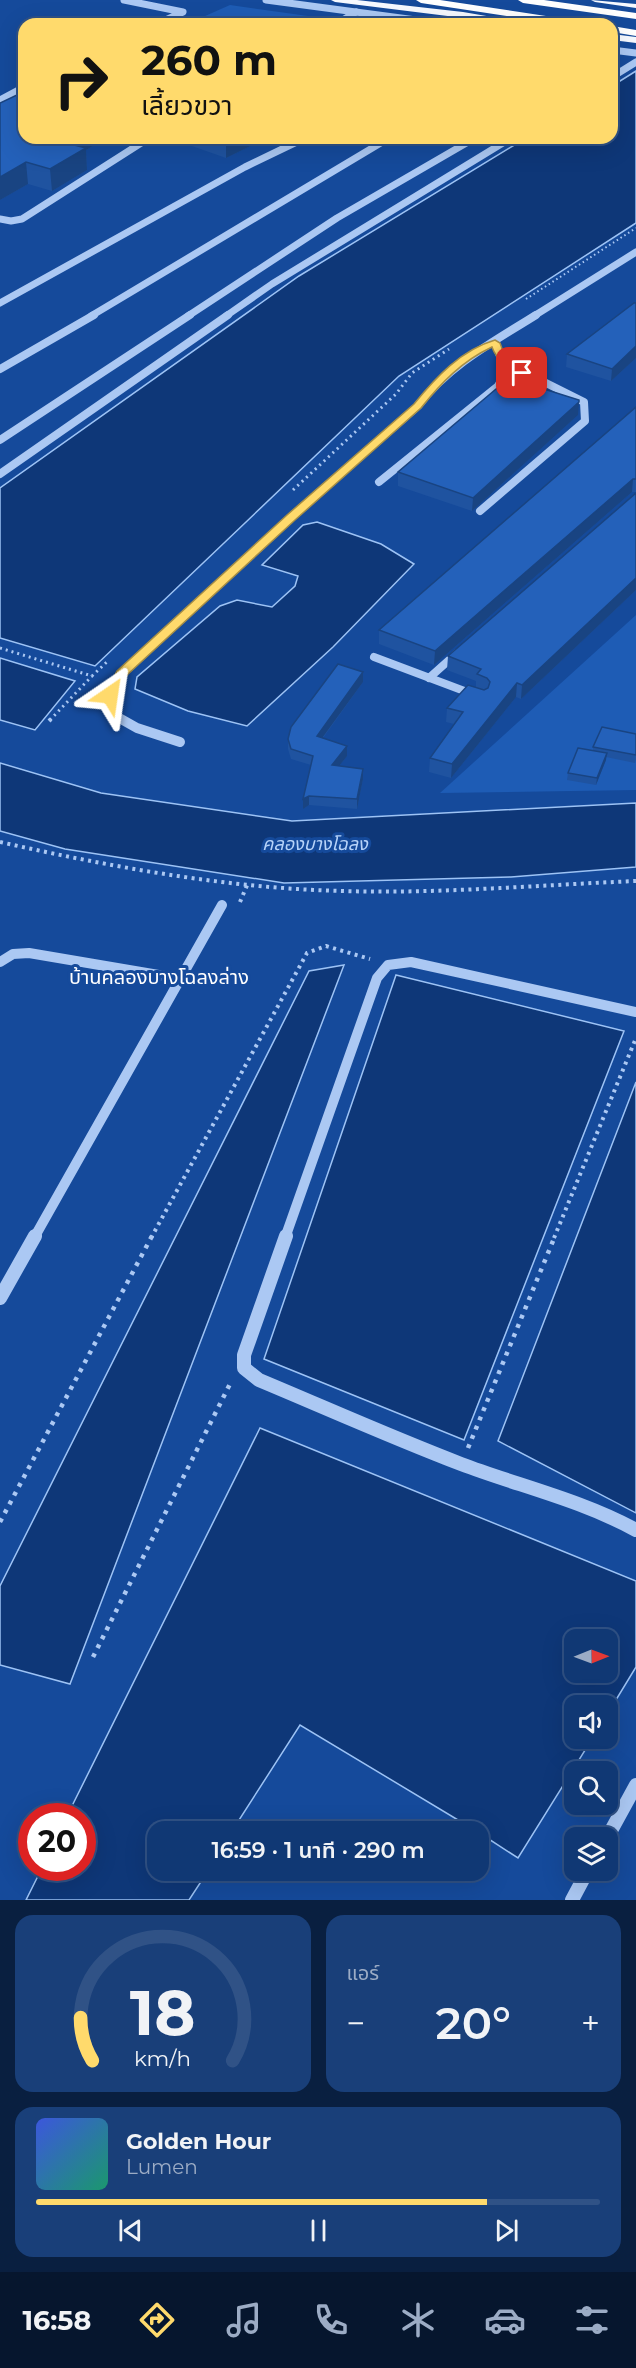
<!DOCTYPE html>
<html lang="th">
<head>
<meta charset="utf-8">
<style>
  body { margin:0; font-family:Montserrat,"Noto Sans Thai",sans-serif; background:#193f79; color:#f1f3f6; height:100vh; display:flex; flex-direction:column; font-size:22px; white-space:nowrap }
  * { box-sizing:border-box; margin:0 }
  p { font-size:20px; color:#9cacc5 }
  .icon { flex:none; width:33px; height:33px; fill:none; stroke:currentColor; stroke-width:2; stroke-linecap:round; stroke-linejoin:round }
  .map { position:relative; height:1900px; overflow:hidden }
  .panel { display:flex; flex-direction:column; gap:15px; padding:15px; background:#091f40; flex:1 }
  .panel>* { flex:none }
  .hud { position:absolute; left:18px; top:18px; width:600px; height:126px; border-radius:18px; box-shadow:0 6px 24px #0002,0 0 0 2px #305286; background:#ffda6c; color:#111; overflow:hidden }
  .needle { width:39px; rotate:89deg }
  .controls { position:absolute; left:564px; top:1629px; display:grid; gap:12px }
  .controls a { display:grid; place-items:center; width:54px; height:54px; border-radius:12px; background:#103874; box-shadow:0 6px 24px #0002,0 0 0 2px #305286; font-size:30px }
  .speed { position:absolute; left:18px; top:1803px; display:flex; gap:12px; font-size:30px; font-weight:700; text-align:center }
  .speed>* { display:grid; place-content:center; width:78px; height:78px; border-radius:50%; background:#103874; box-shadow:0 6px 24px #0002,0 0 0 2px #305286; line-height:1 }
  .speed .limit { border:9px solid #d22; background:#fff; color:#111 }
  .pin { position:absolute; display:grid; place-items:center; width:51px; height:51px; color:#fff; margin:-26px; border-radius:12px; box-shadow:0 3px 9px #0006 }
  .me { position:absolute; width:66px; margin:-33px; rotate:32deg; stroke-linejoin:round; filter:drop-shadow(0 0 4px #0008) }
  .turn { display:flex; align-items:center; gap:21px; height:126px; padding:0 24px; font-size:27px }
  .turn .icon { width:78px; height:78px; stroke-width:2.5 }
  .turn b { display:block; font-size:42px; line-height:51px }
  .big { font-size:45px; font-weight:600; line-height:1.1 }
  .panel .tile { flex:1; display:flex; flex-direction:column; justify-content:center; gap:9px; min-width:0; padding:0 21px; border-radius:18px; background:#193f79 }
  .panel .dial { align-items:center; gap:0 }
  .dial svg { height:156px; overflow:visible; fill:none; stroke:#305286; stroke-width:7; stroke-linecap:round; text-anchor:middle }
  .dial text { fill:#f1f3f6; stroke:none }
  .song { display:flex; align-items:center; gap:18px }
  .cover { width:72px; height:72px; border-radius:9px; background:linear-gradient(135deg,hsl(230 70% 55%),hsl(160 70% 35%)) }
  .played { height:6px; border-radius:3px; background:linear-gradient(90deg,#ffda6c 80%,#305286 80%) }
  .keys { display:flex; justify-content:space-around; direction:ltr }
  .heat { display:flex; justify-content:space-between; align-items:center; font-size:33px; direction:ltr }
  .panel .tiles { flex:1; display:grid; gap:15px; grid-template-columns:1fr 1fr }
  .tile:last-child { grid-column:span 2 }
  .trip { position:absolute; left:147px; top:1821px; width:342px; height:60px; border-radius:18px; background:#103874; box-shadow:0 6px 24px #0002,0 0 0 2px #305286; font-weight:600; line-height:60px; text-align:center }
  .tabs { display:flex; height:96px; justify-content:space-around; align-items:center; background:#06162e; color:#9cacc5 }
  .tabs .icon { width:42px; height:42px }
  .tabs .selected { color:#ffda6c }
  .tabs b { font-size:27px; color:#f1f3f6 }
  .map>svg:first-child { display:block }
</style>
</head>
<body>
<div class="map">
<svg width="636" height="1900" viewBox="0 0 636 1900">
  <rect width="100%" height="100%" fill="#154a9b"/>
  <g fill="#1e5cb5">
    <path d="M230 5 308 16 296 24H187Z"/>
    <path d="M636 615V790L440 793Z"/>
  </g>
  <g fill="#0e3778" stroke="#9dc3f5" stroke-width="1.5" fill-rule="evenodd">
    <path d="M636 71V223L399 376 95 666 0 638V488L299 276 526 138H612V86Z"/>
    <path d="M317 522 381 544 414 564 333 647 247 726 188 711 135 689 137 677 220 606 237 600 272 607 295 586 298 576 262 565 303 525Z"/>
    <path d="M0 658 75 681 35 730 0 720Z"/>
    <path d="M0 763 101 793 292 821 636 803V867L511 877 284 883 65 849 0 831Z"/>
    <path d="M344 965 70 1684 0 1665V1586L309 971Z"/>
    <path d="M396 975 624 1031 464 1440 264 1359Z"/>
    <path d="M636 1082V1513L498 1441Z"/>
    <path d="M260 1428 636 1581V1667L608 1713V1706H574V1738L592 1739 518 1858 478 1832 300 1725 232 1831 158 1832V1870L208 1871 189 1900H26L42 1868H82V1816H67ZM574 1640H608V1672H574Z"/>
  </g>
  <g fill="none" stroke-linecap="round" stroke-linejoin="round">
    <path stroke="#abc8f3" stroke-width="2" stroke-dasharray="1.5 3" stroke-linecap="butt" d="M526 299 636 228"/>
    <g stroke="#abc8f3" stroke-width="3" stroke-dasharray="2 4" stroke-linecap="butt">
      <path d="M293 490 396 394 412 373 449 349"/>
      <path d="M0 648 92 676 109 660"/>
      <path d="M50 720 92 676"/>
    </g>
    <g stroke="#abc8f3" stroke-width="4" stroke-dasharray="3 4.5" stroke-linecap="butt">
      <path d="M49 721 51 719"/>
      <path d="M0 842C112 867 226 888 341 891 439 894 538 885 636 881"/>
      <path d="M240 902 248 883"/>
      <path d="M151 1238 307 953 326 946 370 959"/>
      <path d="M554 1238 636 1038"/>
    </g>
    <g stroke="#abc8f3" stroke-width="4.5" stroke-dasharray="4 6" stroke-linecap="butt">
      <path d="M468 1448 555 1236"/>
      <path d="M0 1522 152 1236"/>
      <path d="M93 1657 232 1380"/>
    </g>
    <g stroke="#abc8f3" stroke-width="7">
      <path d="M124 0 183 12 157 24"/>
      <path d="M266 0 446 24"/>
      <path d="M336 24 356 12"/>
      <path d="M612 50 636 53"/>
      <path d="M612 77 636 62"/>
      <path d="M0 100 24 87"/>
      <path d="M0 219 11 221 22 219 149 138"/>
      <path d="M0 303 245 167 305 138"/>
      <path d="M91 316 389 138"/>
      <path d="M188 316 337 218 475 138"/>
      <path d="M226 316 272 284 511 138"/>
      <path d="M534 316 636 252"/>
    </g>
    <g stroke="#abc8f3" stroke-width="8">
      <path d="M0 369 94 315"/>
      <path d="M0 440 190 315"/>
      <path d="M0 474 228 315"/>
      <path d="M379 482 498 386 510 365"/>
      <path d="M480 511 585 421 584 402 510 365 500 356 495 343"/>
      <path d="M374 657 475 695"/>
      <path d="M429 678 457 653"/>
      <path d="M122 720C105 705 112 691 122 673L291 517 418 406C449 365 493 342 536 315"/>
    </g>
    <g stroke="#abc8f3" stroke-width="10">
      <path d="M121 719 137 728 180 742"/>
      <path d="M0 962 13 954 29 953 182 979"/>
      <path d="M34 1238 222 905"/>
      <path d="M285 1238 377 978 388 965 411 962 636 1012"/>
    </g>
    <g stroke="#abc8f3" stroke-width="14">
      <path d="M286 1236 244 1355V1368L259 1380C326 1408 393 1438 461 1464 519 1486 581 1500 636 1530"/>
      <path d="M0 1298 35 1236"/>
      <path d="M607 1838 636 1785"/>
      <path d="M572 1900 588 1870"/>
    </g>
    <g fill="#f6f9ff" fill-rule="evenodd">
      <path d="M331 0H357L463 12 533 24H513L335 2Z"/>
      <path d="M591 0 636 4V8L595 2Z"/>
      <path d="M612 34 636 37V43L612 40Z"/>
    </g>
    <g fill="#fff" fill-rule="evenodd">
      <path d="M416 0H440L579 21 584 24H559L421 3Z"/>
      <path d="M518 0H544L636 13V19L523 3Z"/>
      <path d="M612 26 636 30V36L612 32Z"/>
    </g>
  </g>
  <g fill="#1f53a0">
    <path d="M0 103 24 138H106L86 150 87 170 52 191 28 184 0 200Z"/>
    <path d="M189 138H267L226 158 189 145Z"/>
    <path d="M636 303V358L611 381 566 367 567 354Z"/>
    <path d="M636 407V492H632L434 665 379 644V630Z"/>
    <path d="M578 415 472 511 398 486V472Z"/>
    <path d="M636 493V590L521 699 516 697 451 778 429 772 430 758 454 724 446 722 447 708 476 687V681L447 670 448 656Z"/>
    <path d="M363 672V682L323 738 347 746V756L339 766 363 779 357 809 309 805 303 809V799L311 765 291 759 288 749V739Z"/>
    <path d="M636 734V759L635 763 606 757V760L596 785 567 780 568 773 593 751V747Z"/>
  </g>
  <g fill="#194482">
    <path d="M68 138H106L86 150 87 170 52 191 50 169 62 142Z"/>
    <path d="M235 138H267L226 158V142Z"/>
    <path d="M26 162 28 184 0 200V177Z"/>
    <path d="M636 346V358L611 381 612 369Z"/>
    <path d="M579 402 578 415 472 511 473 498Z"/>
    <path d="M633 479 632 492 434 665 435 651Z"/>
    <path d="M636 578V590L521 699 522 685Z"/>
    <path d="M363 672V682L317 745V736Z"/>
    <path d="M517 683 516 697 451 778 452 764Z"/>
    <path d="M347 746V756L332 775V765Z"/>
    <path d="M607 753 606 760 596 785 597 778Z"/>
    <path d="M363 769V779L357 809V799Z"/>
    <path d="M309 796V805L303 809V799Z"/>
  </g>
  <g fill="#2461ba" stroke="#194482" stroke-width="1.5">
    <path d="M21 93 24 94V138H68L62 142 86 148 50 169 26 162 0 177V103Z"/>
    <path d="M214 138H235L226 142Z"/>
    <path d="M634 303H636V346L612 369 567 354Z"/>
    <path d="M509 378 579 400V402L473 498 398 472Z"/>
    <path d="M636 407V479H633L435 651 379 630Z"/>
    <path d="M636 493V578L522 685 517 683 452 764 430 758 463 712 447 708 468 685 484 690 488 688 490 682 487 678 477 674 481 669 448 656Z"/>
    <path d="M338 664 363 672 317 736 347 746 332 765 363 769 357 799 309 796 303 799 313 756 291 749 288 739 291 727Z"/>
    <path d="M602 727 636 734V755L593 747Z"/>
    <path d="M578 748 607 753 597 778 568 773Z"/>
  </g>
  <path fill="#ffda6c" stroke="#a68e46" stroke-width="1.5" d="M495 340 500 343 504 354 526 371V375C513 376 496 359 492 347 462 361 441 383 421 408L295 520 127 675 114 697H105L104 695 117 671 287 515 414 404C436 377 461 350 495 340Z"/>
  <g text-anchor="middle" dominant-baseline="central" stroke-width="6" stroke-linejoin="round" paint-order="stroke">
    <g font-size="18" font-style="italic" fill="#b7d3f9" stroke="#154a9b">
      <text x="315" y="844">คลองบางโฉลง</text>
    </g>
    <g font-size="20" fill="#fff" stroke="#154a9b">
      <text x="159" y="977">บ้านคลองบางโฉลงล่าง</text>
    </g>
  </g>
</svg>
<div class="controls">
<a><svg class="needle" viewBox="-14 -14 28 28"><path d="M0-13l5 13h-10z" fill="#e53935"/><path d="M0 13l5-13h-10z" fill="#9cacc5"/></svg></a>
<a><svg class="icon" aria-label="sound" viewBox="0 0 24 24"><path d="M4 9h4l5-4v14l-5-4H4zM17 9q2 3 0 6"/></svg></a>
<a><svg class="icon" aria-label="search" viewBox="0 0 24 24"><circle cx="10" cy="10" r="6"/><path d="M15 15l6 6"/></svg></a>
<a><svg class="icon" aria-label="layers" viewBox="0 0 24 24"><path d="M12 4l9 5-9 5-9-5zM3 14l9 5 9-5"/></svg></a>
</div>
<div class="speed"><div class="limit">20</div></div>
<div class="pin" style="left:522px;top:373px;background:#d93025"><svg class="icon" aria-label="arrive" viewBox="0 0 24 24"><path d="M6 21V4h12l-3 4 3 4H6"/></svg></div>
<svg class="me" style="left:110px;top:695px" viewBox="-20 -20 40 40"><path d="M0-17L14 15 0 8-14 15z" fill="#ffda6c" stroke="#fff" stroke-width="4"/></svg>
<div class="trip">16:59 · 1 นาที · 290 m</div>
<div class="hud">
<div class="turn"><svg class="icon" aria-label="right" viewBox="0 0 24 24"><path d="M7 20v-9h11M14 6l5 5-5 5"/></svg><div><b>260 m</b>เลี้ยวขวา</div></div>
</div>
</div>
<section class="panel">
<div class="tiles">
<div class="tile dial"><svg viewBox="0 0 100 80">
<path d="M14 69A42 42 0 1 1 86 69"/>
<path d="M14 69A42 42 0 0 1 8 47" stroke="#ffda6c"/>
<text x="50" y="56" font-size="32" font-weight="700">18</text>
<text x="50" y="72" font-size="11">km/h</text>
</svg></div>
<div class="tile"><p>แอร์</p>
<div class="heat"><a>−</a><b class="big">20°</b><a>+</a></div>
</div>
<div class="tile">
<div class="song"><i class="cover"></i><div><b>Golden Hour</b><p>Lumen</p></div></div>
<div class="played"></div>
<div class="keys"><svg class="icon" aria-label="previous" viewBox="0 0 24 24"><path d="M18 5L8 12l10 7zM5 5v14"/></svg><svg class="icon" aria-label="pause" viewBox="0 0 24 24"><path d="M8 5v14M16 5v14"/></svg><svg class="icon" aria-label="next" viewBox="0 0 24 24"><path d="M6 5l10 7-10 7zM19 5v14"/></svg></div>
</div>
</div>
</section>
<nav class="tabs">
<b>16:58</b>
<svg class="icon selected" aria-label="directions" viewBox="0 0 24 24"><path d="M12 3l9 9-9 9-9-9zM9 14v-3h6M13 9l2 2-2 2"/></svg>
<svg class="icon" aria-label="music" viewBox="0 0 24 24"><path d="M9 18V5l10-2v13"/><circle cx="6" cy="18" r="3"/><circle cx="16" cy="16" r="3"/></svg>
<svg class="icon" aria-label="phone" viewBox="0 0 24 24"><path d="M5 4h4l2 5-3 2q2 4 5 5l2-3 5 2v4C11 20 4 13 5 4z"/></svg>
<svg class="icon" aria-label="climate" viewBox="0 0 24 24"><path d="M12 3v18M4 7l16 10M4 17L20 7"/></svg>
<svg class="icon" aria-label="car" viewBox="0 0 24 24"><path d="M5 17H2v-5l4-1 3-4h7l3 4 3 1v5h-3M9 17h6M6 11h13"/><circle cx="7" cy="17" r="2"/><circle cx="17" cy="17" r="2"/></svg>
<svg class="icon" aria-label="filters" viewBox="0 0 24 24"><path d="M4 7h16M4 17h16"/><circle cx="9" cy="7" r="2"/><circle cx="15" cy="17" r="2"/></svg>
</nav>
</body>
</html>
